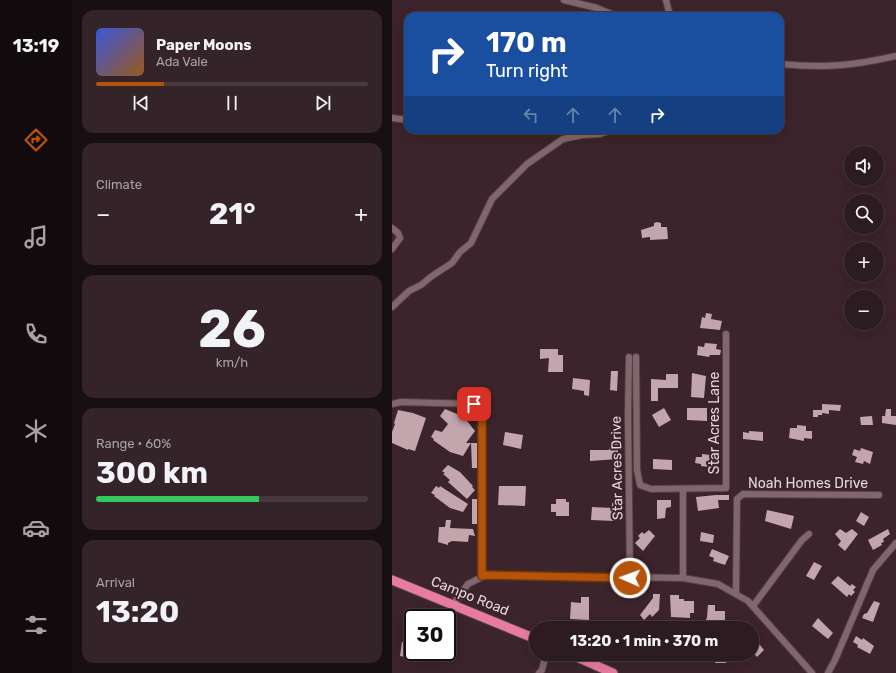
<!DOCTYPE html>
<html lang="en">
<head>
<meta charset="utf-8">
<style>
  body { margin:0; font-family:Rubik,sans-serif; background:#342429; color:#f1f3f6; height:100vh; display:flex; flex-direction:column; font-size:15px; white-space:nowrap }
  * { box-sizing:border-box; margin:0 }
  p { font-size:13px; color:#a6a1a5 }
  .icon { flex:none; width:22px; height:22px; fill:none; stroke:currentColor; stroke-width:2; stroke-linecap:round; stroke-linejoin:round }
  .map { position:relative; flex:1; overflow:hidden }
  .sheet { display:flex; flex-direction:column; gap:10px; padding:10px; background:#180f12; width:320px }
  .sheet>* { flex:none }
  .guide { position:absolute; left:12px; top:12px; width:380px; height:122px; border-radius:12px; box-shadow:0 4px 16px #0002,0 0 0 1px #48393e; background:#1a4fa0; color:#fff; overflow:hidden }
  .tools { position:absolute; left:452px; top:146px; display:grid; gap:8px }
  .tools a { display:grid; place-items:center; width:40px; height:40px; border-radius:50%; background:#2c1b20; box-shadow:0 4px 16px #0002,0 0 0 1px #48393e; font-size:20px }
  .speed { position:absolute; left:12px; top:609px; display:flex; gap:8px; font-size:20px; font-weight:700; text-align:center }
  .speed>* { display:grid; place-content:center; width:52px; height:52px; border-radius:50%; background:#2c1b20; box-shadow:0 4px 16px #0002,0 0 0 1px #48393e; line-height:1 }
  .speed .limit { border:2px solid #111; border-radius:6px; background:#fff; color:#111 }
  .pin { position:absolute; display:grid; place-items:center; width:34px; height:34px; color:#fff; margin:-17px; border-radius:8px; box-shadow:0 2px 6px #0006 }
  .me { position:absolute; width:44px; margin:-22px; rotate:272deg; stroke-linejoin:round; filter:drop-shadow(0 0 3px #0008) }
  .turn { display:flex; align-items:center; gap:14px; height:84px; padding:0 16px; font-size:18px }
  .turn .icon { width:52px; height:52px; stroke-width:2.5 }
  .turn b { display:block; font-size:28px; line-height:34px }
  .lanes { display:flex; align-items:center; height:38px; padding:0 16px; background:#0003; justify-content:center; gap:20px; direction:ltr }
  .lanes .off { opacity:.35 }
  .big { font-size:30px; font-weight:700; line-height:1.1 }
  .sheet .widget { flex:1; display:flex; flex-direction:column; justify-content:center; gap:6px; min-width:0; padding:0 14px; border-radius:12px; background:#342429 }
  .sheet .dial { align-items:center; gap:0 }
  .dial b { font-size:52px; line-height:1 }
  .song { display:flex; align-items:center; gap:12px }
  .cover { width:48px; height:48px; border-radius:6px; background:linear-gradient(135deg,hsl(230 70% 55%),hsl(30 70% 35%)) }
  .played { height:4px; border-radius:2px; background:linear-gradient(90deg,#b45309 25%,#48393e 25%) }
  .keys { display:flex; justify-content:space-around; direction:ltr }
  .heat { display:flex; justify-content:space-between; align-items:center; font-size:22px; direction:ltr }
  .charge { height:6px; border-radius:3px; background:linear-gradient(90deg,#34c759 60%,#48393e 0) }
  .trip { position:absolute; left:137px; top:621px; width:230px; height:40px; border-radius:20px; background:#2c1b20; box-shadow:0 4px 16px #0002,0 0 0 1px #48393e; font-weight:700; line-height:40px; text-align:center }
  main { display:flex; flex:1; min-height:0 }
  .tab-bar { display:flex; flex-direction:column; width:72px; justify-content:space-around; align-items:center; background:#120b0d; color:#a6a1a5 }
  .tab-bar .icon { width:28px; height:28px }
  .tab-bar .current { color:#b45309 }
  .tab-bar b { font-size:18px; color:#f1f3f6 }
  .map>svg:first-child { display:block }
</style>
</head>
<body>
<main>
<nav class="tab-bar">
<b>13:19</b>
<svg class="icon current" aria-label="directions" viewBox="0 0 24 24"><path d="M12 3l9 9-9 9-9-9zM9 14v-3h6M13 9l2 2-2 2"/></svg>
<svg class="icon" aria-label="music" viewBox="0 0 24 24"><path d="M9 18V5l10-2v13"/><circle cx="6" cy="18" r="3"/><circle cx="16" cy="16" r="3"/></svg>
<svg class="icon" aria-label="phone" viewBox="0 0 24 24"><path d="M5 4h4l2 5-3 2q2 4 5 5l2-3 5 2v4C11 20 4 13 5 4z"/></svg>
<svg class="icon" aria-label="climate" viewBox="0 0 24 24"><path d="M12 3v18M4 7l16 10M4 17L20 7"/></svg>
<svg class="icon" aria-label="car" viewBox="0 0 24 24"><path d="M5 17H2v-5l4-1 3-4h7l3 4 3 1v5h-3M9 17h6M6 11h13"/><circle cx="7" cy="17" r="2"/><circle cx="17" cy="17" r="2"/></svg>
<svg class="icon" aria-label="filters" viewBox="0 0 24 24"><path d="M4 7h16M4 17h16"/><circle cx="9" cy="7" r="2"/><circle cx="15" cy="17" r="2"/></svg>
</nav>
<section class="sheet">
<div class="widget">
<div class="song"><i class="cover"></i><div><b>Paper Moons</b><p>Ada Vale</p></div></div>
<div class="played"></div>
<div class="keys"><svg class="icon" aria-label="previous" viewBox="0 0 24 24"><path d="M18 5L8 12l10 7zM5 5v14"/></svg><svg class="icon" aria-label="pause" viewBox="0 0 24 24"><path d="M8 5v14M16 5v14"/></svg><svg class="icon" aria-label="next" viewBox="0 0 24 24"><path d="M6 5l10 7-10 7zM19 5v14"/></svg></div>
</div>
<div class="widget"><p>Climate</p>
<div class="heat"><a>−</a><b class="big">21°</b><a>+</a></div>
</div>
<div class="widget dial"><b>26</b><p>km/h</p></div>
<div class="widget"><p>Range · 60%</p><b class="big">300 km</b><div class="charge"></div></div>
<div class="widget"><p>Arrival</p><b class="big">13:20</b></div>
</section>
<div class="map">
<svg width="504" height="673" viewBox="0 0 504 673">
  <rect width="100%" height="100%" fill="#3b242b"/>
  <g fill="#c3a5ad">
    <path d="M265 222 269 223V227H275L276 239 258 240V237L250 238 249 230 262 226V223Z"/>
    <path d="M314 313 320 314 319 319 330 321 328 330 308 328 310 317 313 318Z"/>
    <path d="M313 343 325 344 324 349 329 350 328 355H318L317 357 305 355 306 346 312 347Z"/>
    <path d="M148 349H166V355H171V372H156L157 358 148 359Z"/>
    <path d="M219 371H226L225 391 218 390Z"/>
    <path d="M300 373 314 376 312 398 299 397Z"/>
    <path d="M274 374H286V388H266V401H259V379L274 380Z"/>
    <path d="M181 378 198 380 197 396 192 395V391L180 389Z"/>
    <path d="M430 404 449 405 448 411 437 410V414L430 413V415H426V417H421V410H430Z"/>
    <path d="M272 408 279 420 267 427 260 415Z"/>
    <path d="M295 408H315V421L295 420Z"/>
    <path d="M53 409 65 414 75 421 83 431 74 443H79L71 456 58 452 41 440 42 439 39 437 43 430 50 432 56 424 48 416Z"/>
    <path d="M494 409H499V416H504V425L490 423V416H493Z"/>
    <path d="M6 410 21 413 34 418 23 451 16 449V450L0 443V432L3 424 2 423Z"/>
    <path d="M480 416 481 425H469L468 417Z"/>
    <path d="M405 425 414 426V431H420V439L412 438V441L397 438 398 428H405Z"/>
    <path d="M357 431 371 432V441L351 439V432L357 433Z"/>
    <path d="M113 432 131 435 129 449 111 445Z"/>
    <path d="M219 442H226V459L198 461V450H217Z"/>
    <path d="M79 443H85V468H80Z"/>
    <path d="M469 448 481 452 478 464 472 461 471 464 463 462 465 457 460 455 462 449 468 451Z"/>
    <path d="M310 454 319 455V458L325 459 324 468 309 466V464L303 463 304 457H310Z"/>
    <path d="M261 459 280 460V470L261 469Z"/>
    <path d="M56 465 68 472 81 486 80 487 83 490 75 499 56 482 58 480 51 474 53 473 50 471Z"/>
    <path d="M44 486 47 488 48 486 76 504 71 512 58 508 42 496 43 495 39 493Z"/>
    <path d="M107 486H134L133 506 106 505Z"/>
    <path d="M324 495H337V500H326L327 508 306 511 304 497Z"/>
    <rect x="80" y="499" width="5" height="25"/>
    <path d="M164 499H174V502H177V516H164V512H159V504H164Z"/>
    <path d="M265 500H279V507L274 508 273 518 265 519Z"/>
    <path d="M220 503H229V510H224L223 521 199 520 200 507 220 508Z"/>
    <path d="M375 510 402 516 399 529 373 521Z"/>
    <path d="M469 512 477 517 472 526 464 521Z"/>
    <path d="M54 520H59L58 528 81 529 83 536 77 535 76 542 60 541 56 543V545L46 542 47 527H53Z"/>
    <path d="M448 529 454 533 460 529 466 534 453 551 446 545 449 541 443 534Z"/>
    <path d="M496 529 498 534 491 539 492 542 489 543 490 545 481 550 476 540Z"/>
    <path d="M257 530 263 536 251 551 243 543 248 538 246 536 250 532 252 534Z"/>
    <path d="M309 532 322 535 321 543 308 541Z"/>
    <path d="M320 549 337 556 333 565 321 561 322 558 317 556Z"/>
    <path d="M422 562 430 566 422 580 414 576Z"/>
    <path d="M446 576 458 586 460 584 464 587 461 590 463 592 459 596 457 594 455 597 439 583Z"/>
    <path d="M261 594H268L267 610 260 617 258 614 252 620 248 615 261 598Z"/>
    <path d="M278 595H287V599H292V601H302V613H298V618L279 617Z"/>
    <path d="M189 597H197V620L178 619 179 602 189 603Z"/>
    <path d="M482 601 488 603 481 622 470 618 472 614 475 613Z"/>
    <path d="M316 605H323V611H333V628H314V625H311V620H314L315 617Z"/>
    <path d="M15 617 21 618V634L16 633V625H13Z"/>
    <path d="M426 618 441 633 436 639 420 626Z"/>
    <path d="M360 635 372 650 365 657 360 651Z"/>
    <path d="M464 636 470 640 471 638 482 646 478 654 465 647 466 645 461 642Z"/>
    <path d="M10 642 17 643 16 646 21 647 20 658 8 656Z"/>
    <path d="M324 654H338V660H335L334 663H323Z"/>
  </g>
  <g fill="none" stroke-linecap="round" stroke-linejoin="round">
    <defs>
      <g id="minor">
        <path d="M172 0 205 8 224 16"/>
        <path d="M274 0 278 16"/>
        <path d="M388 64C432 68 461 66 504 56"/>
        <path d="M0 118 16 120"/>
        <path d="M0 228 6 233 8 238 0 249"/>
        <path d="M0 307 17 291 29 285 40 276 60 263 68 252 79 243 100 199 135 164 171 139 190 135 208 134 220 130"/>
        <path d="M237 357 236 415 238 578"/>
        <path d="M244 357 245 470 248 485 259 489 334 488V334"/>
        <path d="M0 404 9 402 83 404 89 407 90 576"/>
        <path d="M291 489V578"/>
        <path d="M344 593 345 499 351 494 487 495"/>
        <path d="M61 604 76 584 94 575 291 578 326 584 356 601 420 673"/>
        <path d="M361 606 410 540 417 534"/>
        <path d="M147 673 150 670 154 654"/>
        <path d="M436 673 443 660 481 570 504 543"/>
      </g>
      <g id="highway">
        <path d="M0 580 144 639"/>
        <path d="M178 654 221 673"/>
      </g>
    </defs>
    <use href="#minor" stroke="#544046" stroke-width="8"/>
    <use href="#highway" stroke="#544046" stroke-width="11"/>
    <use href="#minor" stroke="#82666e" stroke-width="6"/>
    <use href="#highway" stroke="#e77c9f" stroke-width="9"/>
  </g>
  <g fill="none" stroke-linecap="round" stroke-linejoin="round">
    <defs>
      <path id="route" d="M82 404H87L90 412V576L94 575 238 578"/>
    </defs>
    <use href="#route" stroke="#753606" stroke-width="10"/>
    <use href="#route" stroke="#b45309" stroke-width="7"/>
  </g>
  <g text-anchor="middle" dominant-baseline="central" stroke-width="4" stroke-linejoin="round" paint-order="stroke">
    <g font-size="14" fill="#e5d4d8" stroke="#3b242b">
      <text transform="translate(322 423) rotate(-90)">Star Acres Lane</text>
      <text transform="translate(225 468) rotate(-91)">Star Acres Drive</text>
      <text x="416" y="483">Noah Homes Drive</text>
      <text transform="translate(78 596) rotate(22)">Campo Road</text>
    </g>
  </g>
</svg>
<div class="tools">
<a><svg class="icon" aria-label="sound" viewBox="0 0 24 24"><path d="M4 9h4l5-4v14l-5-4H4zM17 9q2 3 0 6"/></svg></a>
<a><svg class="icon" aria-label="search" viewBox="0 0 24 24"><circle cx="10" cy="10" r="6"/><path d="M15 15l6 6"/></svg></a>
<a>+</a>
<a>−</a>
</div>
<div class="speed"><div class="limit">30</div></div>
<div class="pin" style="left:82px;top:404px;background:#d93025"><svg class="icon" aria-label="arrive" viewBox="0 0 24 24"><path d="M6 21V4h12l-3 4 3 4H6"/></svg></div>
<svg class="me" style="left:238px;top:578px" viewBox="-20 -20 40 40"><circle r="17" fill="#b45309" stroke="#fff" stroke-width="3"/><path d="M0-11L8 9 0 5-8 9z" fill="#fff"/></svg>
<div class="trip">13:20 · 1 min · 370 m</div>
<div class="guide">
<div class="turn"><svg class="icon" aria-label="right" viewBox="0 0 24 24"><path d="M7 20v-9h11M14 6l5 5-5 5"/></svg><div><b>170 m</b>Turn right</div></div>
<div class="lanes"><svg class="icon off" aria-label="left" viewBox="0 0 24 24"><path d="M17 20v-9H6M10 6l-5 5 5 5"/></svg><svg class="icon off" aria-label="ahead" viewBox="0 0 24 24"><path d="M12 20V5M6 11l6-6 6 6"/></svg><svg class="icon off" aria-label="ahead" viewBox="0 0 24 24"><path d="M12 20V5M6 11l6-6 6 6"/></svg><svg class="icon" aria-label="right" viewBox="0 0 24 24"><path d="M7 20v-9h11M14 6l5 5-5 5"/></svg></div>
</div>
</div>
</main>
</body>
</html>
